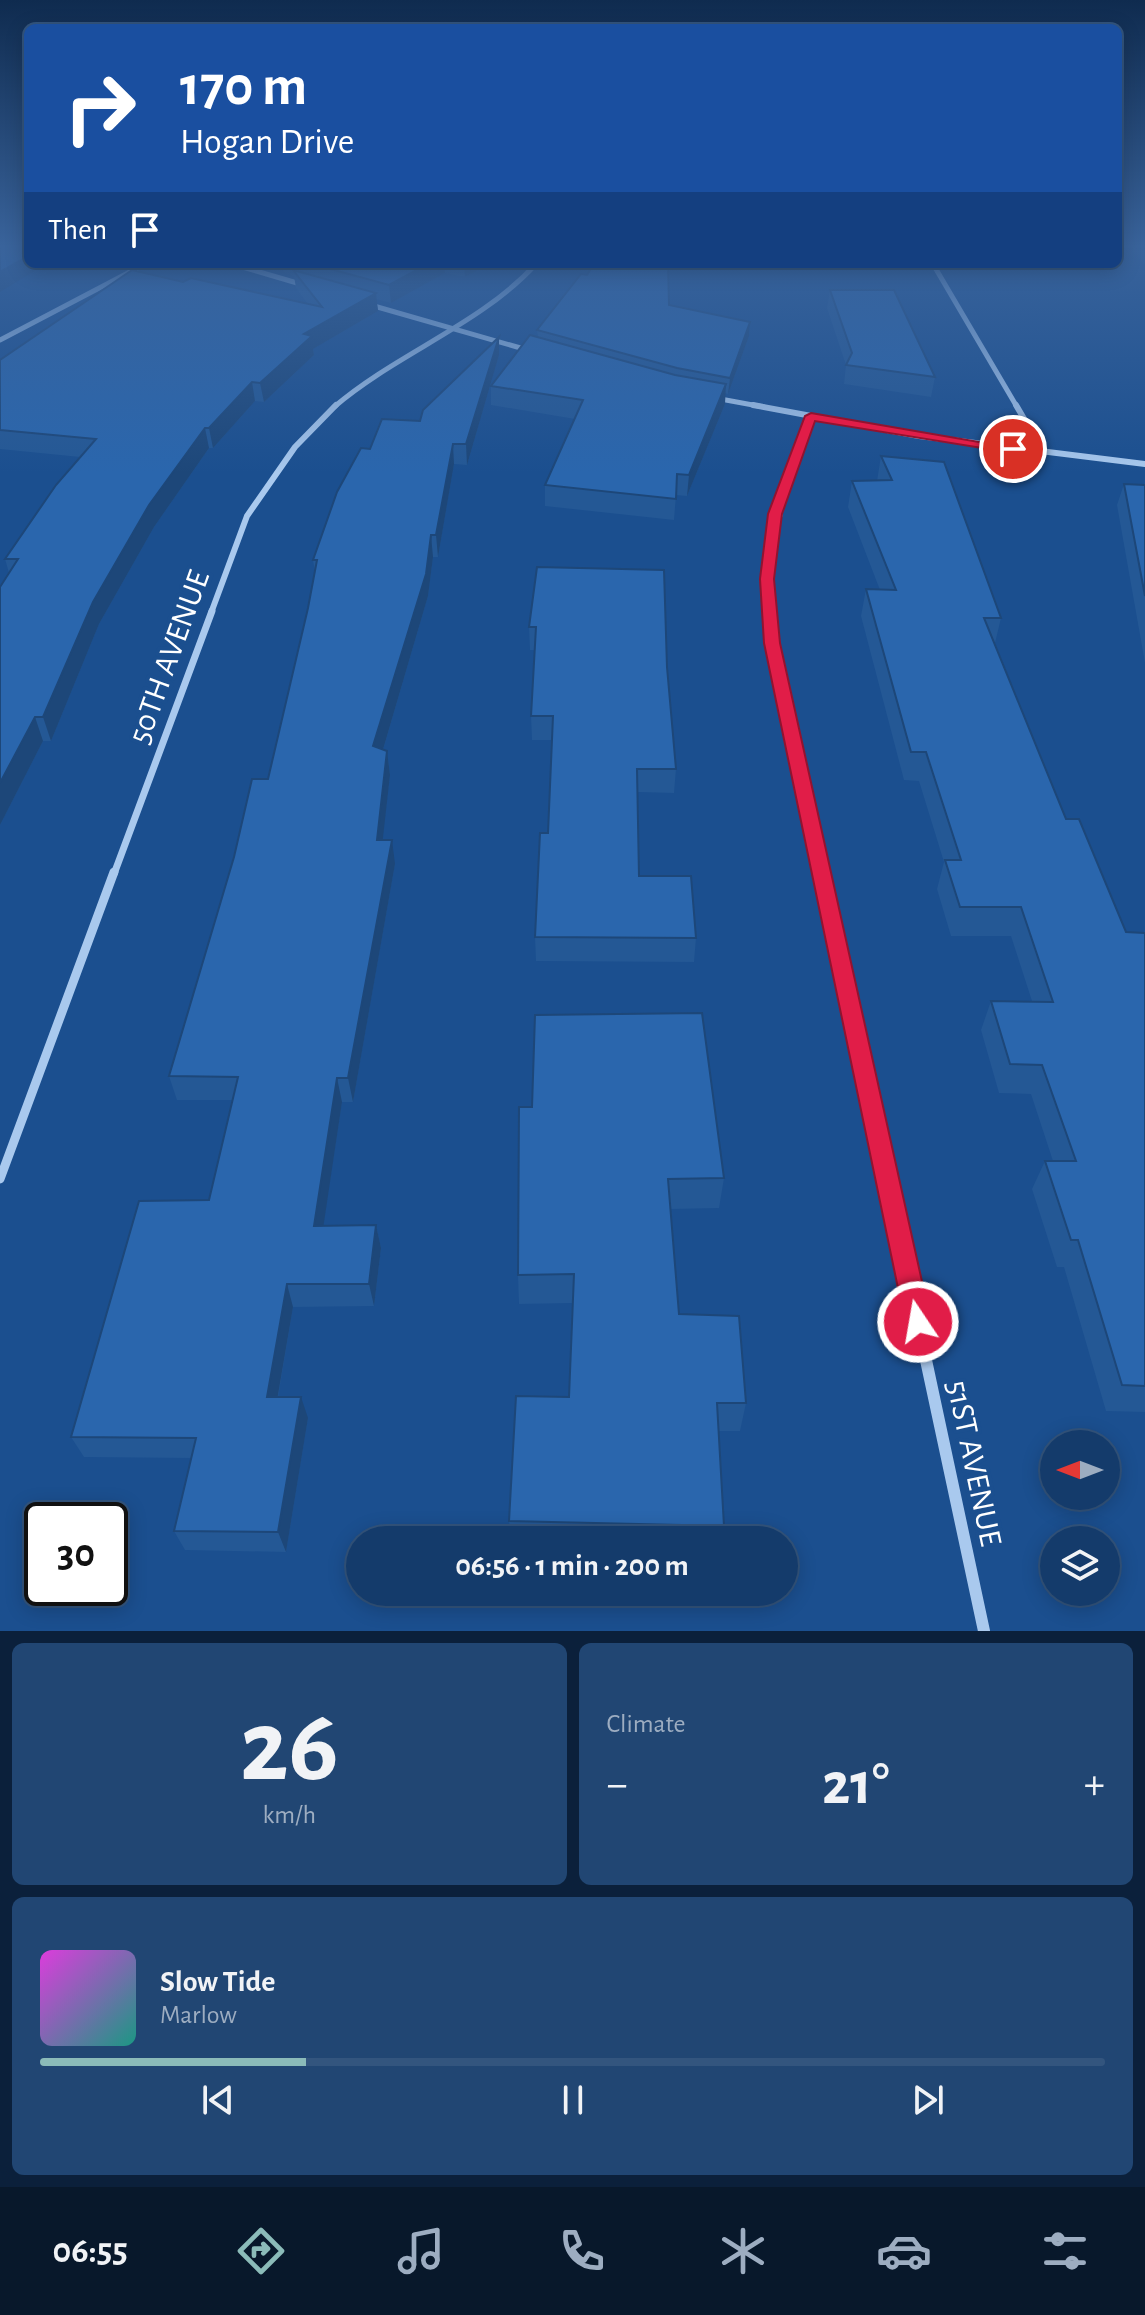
<!DOCTYPE html>
<html lang="en">
<head>
<meta charset="utf-8">
<style>
  body { margin:0; font-family:"Alegreya Sans",sans-serif; background:#214673; color:#f1f3f6; height:100vh; display:flex; flex-direction:column; font-size:30px; white-space:nowrap }
  * { box-sizing:border-box; margin:0 }
  p { font-size:26px; color:#9dadc1 }
  .icon { flex:none; width:44px; height:44px; fill:none; stroke:currentColor; stroke-width:2; stroke-linecap:round; stroke-linejoin:round }
  .map { position:relative; height:1631px; overflow:hidden }
  .panel { display:flex; flex-direction:column; gap:12px; padding:12px; background:#0b203b; flex:1 }
  .panel>* { flex:none }
  .hud { position:absolute; left:24px; top:24px; width:1098px; height:244px; border-radius:12px; box-shadow:0 4px 20px #0003,0 0 0 2px #33557e; background:#1a4fa0; color:#fff; overflow:hidden }
  .needle { width:52px; rotate:270deg }
  .fabs { position:absolute; left:1040px; top:1430px; display:grid; gap:16px }
  .fabs a { display:grid; place-items:center; width:80px; height:80px; border-radius:50%; background:#143b6b; box-shadow:0 4px 20px #0003,0 0 0 2px #33557e; font-size:40px }
  .speed { position:absolute; left:24px; top:1502px; display:flex; gap:16px; font-size:40px; font-weight:700; text-align:center }
  .speed>* { display:grid; place-content:center; width:104px; height:104px; border-radius:50%; background:#143b6b; box-shadow:0 4px 20px #0003,0 0 0 2px #33557e; line-height:1 }
  .speed .limit { border:4px solid #111; border-radius:12px; background:#fff; color:#111 }
  .pin { position:absolute; display:grid; place-items:center; width:68px; height:68px; color:#fff; margin:-34px; border:4px solid #fff; border-radius:50%; box-shadow:0 2px 8px #0007 }
  .me { position:absolute; width:88px; margin:-44px; rotate:348deg; stroke-linejoin:round; filter:drop-shadow(0 0 6px #0008) }
  .turn { display:flex; align-items:center; gap:28px; height:168px; padding:0 24px; font-size:36px }
  .turn .icon { width:104px; height:104px; stroke-width:2.5 }
  .turn b { display:block; font-size:56px; line-height:68px }
  .then { display:flex; align-items:center; height:76px; padding:0 24px; background:#0003; gap:16px; font-size:30px }
  .big { font-size:60px; font-weight:700; line-height:1.1 }
  .panel .card { flex:1; display:flex; flex-direction:column; justify-content:center; gap:12px; min-width:0; padding:0 28px; border-radius:12px; background:#214673 }
  .panel .dial { align-items:center; gap:0 }
  .dial b { font-size:104px; line-height:1 }
  .song { display:flex; align-items:center; gap:24px }
  .cover { width:96px; height:96px; border-radius:12px; background:linear-gradient(135deg,hsl(300 70% 55%),hsl(170 70% 35%)) }
  .played { height:8px; border-radius:4px; background:linear-gradient(90deg,#8bbbb9 25%,#33557e 25%) }
  .keys { display:flex; justify-content:space-around; direction:ltr }
  .heat { display:flex; justify-content:space-between; align-items:center; font-size:44px; direction:ltr }
  .panel .tiles { flex:1; display:grid; gap:12px; grid-template-columns:1fr 1fr }
  .card:last-child { grid-column:span 2 }
  .trip { position:absolute; left:346px; top:1526px; width:452px; height:80px; border-radius:40px; background:#143b6b; box-shadow:0 4px 20px #0003,0 0 0 2px #33557e; font-weight:700; line-height:80px; text-align:center }
  .tab-bar { display:flex; height:128px; justify-content:space-around; align-items:center; background:#08182b; color:#9dadc1 }
  .tab-bar .icon { width:56px; height:56px }
  .tab-bar .on { color:#8bbbb9 }
  .tab-bar b { font-size:36px; color:#f1f3f6 }
  .map>svg:first-child { display:block }
</style>
</head>
<body>
<div class="map">
<svg width="1145" height="1631" viewBox="0 0 1145 1631">
  <rect width="100%" height="100%" fill="#1b4f8f"/>
  <g fill="none" stroke-linecap="round" stroke-linejoin="round">
    <g stroke="#a9c9ee" stroke-width="5">
      <path d="M232 264 304 285"/>
      <path d="M933 264 1017 407"/>
      <path d="M367 304 531 351"/>
      <path d="M0 340 145 264"/>
      <path d="M715 398 764 407"/>
      <path d="M334 407C397 353 480 325 536 264"/>
    </g>
    <g stroke="#a9c9ee" stroke-width="6">
      <path d="M753 405 919 436 1145 464"/>
      <path d="M1016 405 1044 453"/>
      <path d="M211 613 247 516 295 447 336 405"/>
      <path d="M770 613C768 542 785 481 811 416"/>
    </g>
    <g stroke="#a9c9ee" stroke-width="7">
      <path d="M770 611 772 643 822 874"/>
      <path d="M114 874 212 611"/>
    </g>
    <g stroke="#a9c9ee" stroke-width="9">
      <path d="M821 872 893 1208"/>
      <path d="M0 1179 114 872"/>
    </g>
    <path stroke="#a9c9ee" stroke-width="12" d="M893 1206 984 1631"/>
  </g>
  <g fill="#245895">
    <path d="M1128 245H1145V265Z"/>
    <path d="M278 264H483V267L465 277 445 273 391 303 376 299 378 311 313 349 314 355 264 402 255 401 213 448H209L154 527 99 624 51 741H43L0 825V587L9 573 5 559 80 457 0 449V360L183 282 308 304 296 288 294 276 285 273Z"/>
    <path d="M830 290 935 377 931 397 844 384 846 365 827 308Z"/>
    <path d="M669 305 750 322 749 336 728 394 725 393V404L687 496 676 495 674 520 545 506V485L575 419 491 405V386L538 337 537 330Z"/>
    <path d="M499 337V355L467 465 454 464 438 557H433L428 596 383 750 387 751 390 775 382 840 395 864 353 1102H342L323 1226 376 1225 381 1248 374 1306 293 1307 278 1397 308 1418 286 1552 185 1550 174 1531 191 1458 84 1457 71 1437 209 1200 232 1100H177L169 1076 268 779 308 608 315 572 313 560 370 449 420 421Z"/>
    <path d="M881 456 1001 618 995 643 1066 819 1126 932 1145 933V1412L1106 1411 1064 1267H1057L1032 1189 1045 1161H1053L1031 1094 999 1093 981 1030 991 1001H1032L1011 936H951L937 889 944 862 919 781 904 780 861 616 866 589 880 590 848 507 852 481H877Z"/>
    <path d="M1124 484 1145 485V663L1117 505Z"/>
    <path d="M537 567 667 667 676 769 674 793 638 792 639 876 696 938 694 962 536 961 535 937 548 833 552 740H532L531 716 535 650H530L529 627Z"/>
    <path d="M519 1107 724 1178 719 1208 671 1209 679 1314 746 1403 740 1431H719L724 1526 721 1540H511L509 1521 569 1397 572 1303 519 1304 518 1275Z"/>
  </g>
  <g fill="#1d4779">
    <path d="M28 256V264H42L43 266 0 292V272Z"/>
    <path d="M428 264H444L445 273 391 303 389 285Z"/>
    <path d="M464 264H483V267L465 277Z"/>
    <path d="M376 293 378 311 313 349 314 355 264 402 260 383 304 334Z"/>
    <path d="M750 322 749 336 728 394 730 378Z"/>
    <path d="M499 337V355L467 465 466 444Z"/>
    <path d="M252 382 255 401 213 448 209 428Z"/>
    <path d="M726 384 725 404 687 496 689 475Z"/>
    <path d="M205 428 209 448 154 527 99 624 51 741 43 717 93 602 149 505Z"/>
    <path d="M453 444 454 464 438 557 436 535Z"/>
    <path d="M431 535 433 557 428 596 377 770 373 746Z"/>
    <path d="M35 717 43 741 0 825V783Z"/>
    <path d="M387 751 390 775 380 864 377 840Z"/>
    <path d="M392 840 395 864 353 1102 348 1078Z"/>
    <path d="M337 1078 342 1102 320 1249 314 1226Z"/>
    <path d="M376 1225 381 1248 374 1306 369 1284Z"/>
    <path d="M287 1284 293 1307 274 1418 267 1397Z"/>
    <path d="M301 1397 308 1418 286 1552 278 1532Z"/>
  </g>
  <g fill="#2a66ad" stroke="#1d4779" stroke-width="2">
    <path d="M0 245H15L28 248V256L0 272Z"/>
    <path d="M312 264H428L389 285Z"/>
    <path d="M594 264H668L669 305 750 322 730 378 677 368 537 330 581 274 587 275Z"/>
    <path d="M132 270 183 282 191 278 322 307 293 270 376 293 304 334 312 336 260 383 252 382 209 428H205L149 505 93 602 43 717H35L0 783V587L18 559H5L56 485 96 439 0 430V360Z"/>
    <path d="M830 290H894L935 377 846 365 852 353Z"/>
    <path d="M530 335 675 375 726 384 689 475 677 474 676 499 545 485 583 400 491 386Z"/>
    <path d="M499 337 466 444H453L436 535H431L426 574 373 746 387 751 377 840H392L348 1078H337L314 1226 376 1225 369 1284H287L267 1397H301L278 1532 174 1531 196 1438 71 1437 139 1201 209 1200 238 1077 169 1076 234 857 252 779H268L308 608 317 560H313L337 492 361 448 370 449 382 419 420 421 423 410Z"/>
    <path d="M881 456 944 462 1001 618H984L1066 819H1079L1126 932 1145 933V1386L1122 1385 1078 1240H1071L1045 1161H1076L1042 1065 1010 1064 991 1001 1053 1002 1021 907H960L945 860H961L926 752H911L866 589 896 590 852 481 892 480Z"/>
    <path d="M1124 484 1145 485V596Z"/>
    <path d="M537 567 664 570 667 667 676 769H637L639 876H691L696 938 535 937 540 833H548L553 716H531L536 627H529Z"/>
    <path d="M702 1013 724 1178 668 1179 679 1314 739 1316 746 1403H717L724 1526 509 1521 516 1396 569 1397 574 1274 518 1275 519 1107H532L535 1015Z"/>
  </g>
  <linearGradient id="sky" x2="0" y2="1"><stop stop-color="#0f2b4f"/><stop offset="0.52" stop-color="#39639b"/><stop offset="1" stop-color="#39639b" stop-opacity="0"/></linearGradient>
  <rect width="1145" height="473" fill="url(#sky)"/>
  <path fill="#e11d48" stroke="#92132f" stroke-width="2" d="M811 413 1019 449 1013 453 815 421 782 514 774 579 780 643 931 1322 927 1331 918 1335 908 1331 905 1322 764 643 760 579 768 514 805 416Z"/>
  <g text-anchor="middle" dominant-baseline="central" stroke-width="8" stroke-linejoin="round" paint-order="stroke">
    <g font-size="32" fill="#fff" stroke="#1b4f8f">
      <text transform="translate(169 657) rotate(-70)">50TH AVENUE</text>
      <text transform="translate(974 1463) rotate(78)">51ST AVENUE</text>
    </g>
  </g>
</svg>
<div class="fabs">
<a><svg class="needle" viewBox="-14 -14 28 28"><path d="M0-13l5 13h-10z" fill="#e53935"/><path d="M0 13l5-13h-10z" fill="#9dadc1"/></svg></a>
<a><svg class="icon" aria-label="layers" viewBox="0 0 24 24"><path d="M12 4l9 5-9 5-9-5zM3 14l9 5 9-5"/></svg></a>
</div>
<div class="speed"><div class="limit">30</div></div>
<div class="pin" style="left:1013px;top:449px;background:#d93025"><svg class="icon" aria-label="arrive" viewBox="0 0 24 24"><path d="M6 21V4h12l-3 4 3 4H6"/></svg></div>
<svg class="me" style="left:918px;top:1322px" viewBox="-20 -20 40 40"><circle r="17" fill="#e11d48" stroke="#fff" stroke-width="3"/><path d="M0-11L8 9 0 5-8 9z" fill="#fff"/></svg>
<div class="trip">06:56 · 1 min · 200 m</div>
<div class="hud">
<div class="turn"><svg class="icon" aria-label="right" viewBox="0 0 24 24"><path d="M7 20v-9h11M14 6l5 5-5 5"/></svg><div><b>170 m</b>Hogan Drive</div></div>
<div class="then">Then<svg class="icon" aria-label="arrive" viewBox="0 0 24 24"><path d="M6 21V4h12l-3 4 3 4H6"/></svg></div>
</div>
</div>
<section class="panel">
<div class="tiles">
<div class="card dial"><b>26</b><p>km/h</p></div>
<div class="card"><p>Climate</p>
<div class="heat"><a>−</a><b class="big">21°</b><a>+</a></div>
</div>
<div class="card">
<div class="song"><i class="cover"></i><div><b>Slow Tide</b><p>Marlow</p></div></div>
<div class="played"></div>
<div class="keys"><svg class="icon" aria-label="previous" viewBox="0 0 24 24"><path d="M18 5L8 12l10 7zM5 5v14"/></svg><svg class="icon" aria-label="pause" viewBox="0 0 24 24"><path d="M8 5v14M16 5v14"/></svg><svg class="icon" aria-label="next" viewBox="0 0 24 24"><path d="M6 5l10 7-10 7zM19 5v14"/></svg></div>
</div>
</div>
</section>
<nav class="tab-bar">
<b>06:55</b>
<svg class="icon on" aria-label="directions" viewBox="0 0 24 24"><path d="M12 3l9 9-9 9-9-9zM9 14v-3h6M13 9l2 2-2 2"/></svg>
<svg class="icon" aria-label="music" viewBox="0 0 24 24"><path d="M9 18V5l10-2v13"/><circle cx="6" cy="18" r="3"/><circle cx="16" cy="16" r="3"/></svg>
<svg class="icon" aria-label="phone" viewBox="0 0 24 24"><path d="M5 4h4l2 5-3 2q2 4 5 5l2-3 5 2v4C11 20 4 13 5 4z"/></svg>
<svg class="icon" aria-label="climate" viewBox="0 0 24 24"><path d="M12 3v18M4 7l16 10M4 17L20 7"/></svg>
<svg class="icon" aria-label="car" viewBox="0 0 24 24"><path d="M5 17H2v-5l4-1 3-4h7l3 4 3 1v5h-3M9 17h6M6 11h13"/><circle cx="7" cy="17" r="2"/><circle cx="17" cy="17" r="2"/></svg>
<svg class="icon" aria-label="filters" viewBox="0 0 24 24"><path d="M4 7h16M4 17h16"/><circle cx="9" cy="7" r="2"/><circle cx="15" cy="17" r="2"/></svg>
</nav>
</body>
</html>
